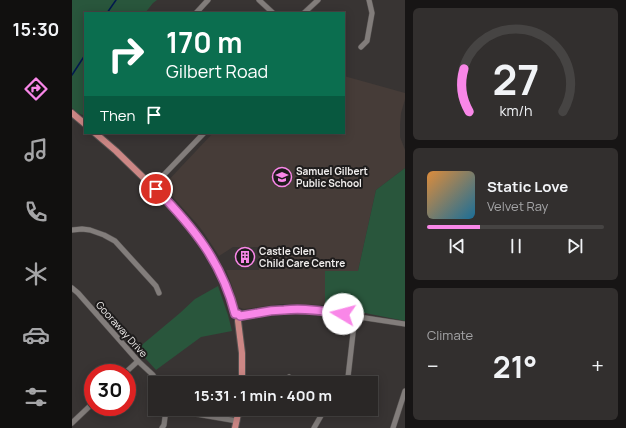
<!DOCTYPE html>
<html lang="en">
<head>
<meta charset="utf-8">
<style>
  body { margin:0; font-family:Manrope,sans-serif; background:#322f2e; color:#f1f3f6; height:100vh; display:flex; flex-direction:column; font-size:15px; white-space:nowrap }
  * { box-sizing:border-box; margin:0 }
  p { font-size:13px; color:#a5a5a7 }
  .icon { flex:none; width:22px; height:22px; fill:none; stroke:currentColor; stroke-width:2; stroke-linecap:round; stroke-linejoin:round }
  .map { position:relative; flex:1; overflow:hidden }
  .sheet { display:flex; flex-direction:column; gap:8px; padding:8px; background:#171515; width:221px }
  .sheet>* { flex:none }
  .top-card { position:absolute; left:12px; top:12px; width:261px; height:122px; border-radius:0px; box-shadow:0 2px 10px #0003,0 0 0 1px #464443; background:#0b6e4f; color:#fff; overflow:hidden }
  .speed { position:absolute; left:12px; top:364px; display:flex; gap:8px; font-size:20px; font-weight:700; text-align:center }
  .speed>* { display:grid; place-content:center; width:52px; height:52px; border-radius:50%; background:#2a2726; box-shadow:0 2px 10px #0003,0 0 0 1px #464443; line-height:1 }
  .speed .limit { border:6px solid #d22; background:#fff; color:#111 }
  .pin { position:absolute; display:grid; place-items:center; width:34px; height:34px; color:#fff; margin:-17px; border:2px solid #fff; border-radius:50%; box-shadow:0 1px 4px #0007 }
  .me { position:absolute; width:44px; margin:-22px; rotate:278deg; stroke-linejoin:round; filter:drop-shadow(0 0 3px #0008) }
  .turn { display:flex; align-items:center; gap:14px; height:84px; padding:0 16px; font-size:18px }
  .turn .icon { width:52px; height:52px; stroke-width:2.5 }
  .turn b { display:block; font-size:28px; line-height:34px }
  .then { display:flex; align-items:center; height:38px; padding:0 16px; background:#0003; gap:8px; font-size:15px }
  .big { font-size:30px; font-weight:700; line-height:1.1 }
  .sheet .tile { flex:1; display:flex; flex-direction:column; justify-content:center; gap:6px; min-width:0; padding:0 14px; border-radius:6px; background:#322f2e }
  .sheet .dial { align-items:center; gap:0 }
  .dial svg { height:104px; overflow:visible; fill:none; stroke:#464443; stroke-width:7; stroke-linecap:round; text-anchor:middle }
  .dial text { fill:#f1f3f6; stroke:none }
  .song { display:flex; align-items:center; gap:12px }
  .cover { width:48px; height:48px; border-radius:6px; background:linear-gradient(135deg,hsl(30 70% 55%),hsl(200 70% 35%)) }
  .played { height:4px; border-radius:2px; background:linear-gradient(90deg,#f987e8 30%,#464443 30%) }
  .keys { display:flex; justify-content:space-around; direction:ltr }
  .heat { display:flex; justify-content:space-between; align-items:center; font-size:22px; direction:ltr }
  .trip { position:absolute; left:76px; top:376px; width:230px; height:40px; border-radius:0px; background:#2a2726; box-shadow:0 2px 10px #0003,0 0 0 1px #464443; font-weight:700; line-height:40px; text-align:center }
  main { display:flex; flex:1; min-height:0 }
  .menu { display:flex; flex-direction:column; width:72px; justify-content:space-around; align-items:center; background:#11100f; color:#a5a5a7 }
  .menu .icon { width:28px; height:28px }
  .menu .current { color:#f987e8 }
  .menu b { font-size:18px; color:#f1f3f6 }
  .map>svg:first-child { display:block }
</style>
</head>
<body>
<main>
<nav class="menu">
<b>15:30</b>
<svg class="icon current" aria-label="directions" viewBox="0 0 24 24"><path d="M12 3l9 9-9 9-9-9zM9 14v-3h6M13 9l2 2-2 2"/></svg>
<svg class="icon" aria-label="music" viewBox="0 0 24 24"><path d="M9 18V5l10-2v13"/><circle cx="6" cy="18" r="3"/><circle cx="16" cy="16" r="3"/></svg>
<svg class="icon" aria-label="phone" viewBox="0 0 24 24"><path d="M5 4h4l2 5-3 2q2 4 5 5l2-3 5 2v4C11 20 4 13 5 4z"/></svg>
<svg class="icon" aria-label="climate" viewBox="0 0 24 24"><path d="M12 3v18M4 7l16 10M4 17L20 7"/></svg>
<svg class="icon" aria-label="car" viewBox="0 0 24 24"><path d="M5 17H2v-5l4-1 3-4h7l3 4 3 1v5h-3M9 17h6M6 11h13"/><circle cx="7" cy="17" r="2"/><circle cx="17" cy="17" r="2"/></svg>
<svg class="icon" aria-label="filters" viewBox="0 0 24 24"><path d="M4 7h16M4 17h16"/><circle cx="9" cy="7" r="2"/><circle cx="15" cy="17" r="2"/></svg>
</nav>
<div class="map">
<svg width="333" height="428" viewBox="0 0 333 428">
  <rect width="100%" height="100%" fill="#383433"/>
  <path fill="#463c38" d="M272 76 333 93V99L329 113 328 125V137L333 150V168L304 190 286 271H253V305L209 304 172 309 166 307 160 286 154 270H187V247H161L147 256 132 233 126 225 91 186 141 133H272Z"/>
  <g fill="#29563c">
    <path d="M0 0H85L81 3 73 13H13V116L6 113 0 108Z"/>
    <path d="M333 168V321L253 305V271H286L304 190Z"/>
    <path d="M146 286 156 315 160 331 129 337 84 370 65 349 108 313 123 299Z"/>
  </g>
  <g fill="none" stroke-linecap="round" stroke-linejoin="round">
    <g stroke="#031a4f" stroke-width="1.5">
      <path d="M35 13 44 0"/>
      <path d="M0 75 13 55"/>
    </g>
    <defs>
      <g id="minor">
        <path d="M187 0 201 13"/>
        <path d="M124 13 136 0"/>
        <path d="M232 13 246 0"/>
        <path d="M289 47 295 41 300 13 297 0"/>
        <path d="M84 183 132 133"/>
        <path d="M0 230 10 229 18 230 32 235 43 241 84 286 87 293"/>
        <path d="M0 288 6 293 66 361 81 375 86 383"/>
        <path d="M168 316 213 309H227L248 311 333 324"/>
        <path d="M53 373 66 361"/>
        <path d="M217 377 222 383"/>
        <path d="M273 383 276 377 283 316"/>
        <path d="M95 409 165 421"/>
        <path d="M245 409 250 414"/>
        <path d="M0 423 21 403"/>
        <path d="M90 428 92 425 94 409"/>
        <path d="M242 428 250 414 255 409"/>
        <path d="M321 428 333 391"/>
      </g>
      <g id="major">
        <path d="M0 113 13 124"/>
        <path d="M23 133 44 151 78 184"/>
        <circle cx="82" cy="186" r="4"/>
        <path d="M84 189C121 227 150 262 163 314"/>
        <path d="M166 321 170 353V383"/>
        <path d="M163 428 167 409"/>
      </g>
    </defs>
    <use href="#minor" stroke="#565251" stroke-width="6"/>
    <use href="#major" stroke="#565251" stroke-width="8"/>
    <use href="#minor" stroke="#827d7b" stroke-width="5"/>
    <use href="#major" stroke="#cc8785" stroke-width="6"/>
  </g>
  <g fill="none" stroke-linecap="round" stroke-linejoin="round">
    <defs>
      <path id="route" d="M84 189C121 227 150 262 163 314H166L168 316C174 315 180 314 186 313 195 311 203 310 212 310 232 308 252 311 271 314"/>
    </defs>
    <use href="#route" stroke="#a25897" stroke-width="10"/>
    <use href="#route" stroke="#f987e8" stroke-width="7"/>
  </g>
  <defs>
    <symbol id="school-ring" viewBox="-11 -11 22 22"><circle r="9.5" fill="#1e1c1c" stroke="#f987e8" stroke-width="1.5"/><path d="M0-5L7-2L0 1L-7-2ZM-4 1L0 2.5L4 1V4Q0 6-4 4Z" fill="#f987e8"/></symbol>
    <symbol id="building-ring" viewBox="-11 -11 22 22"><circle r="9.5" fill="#1e1c1c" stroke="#f987e8" stroke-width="1.5"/><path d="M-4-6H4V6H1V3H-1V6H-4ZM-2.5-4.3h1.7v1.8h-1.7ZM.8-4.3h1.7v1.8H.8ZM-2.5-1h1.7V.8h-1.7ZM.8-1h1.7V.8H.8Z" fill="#f987e8"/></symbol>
  </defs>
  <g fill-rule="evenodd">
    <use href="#school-ring" x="199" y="166" width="22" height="22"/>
    <use href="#building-ring" x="162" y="246" width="22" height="22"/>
  </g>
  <g text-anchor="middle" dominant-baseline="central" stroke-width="4" stroke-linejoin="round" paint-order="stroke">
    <g font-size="10" font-weight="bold" fill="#f0edec" stroke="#1e1c1c" text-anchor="start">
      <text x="224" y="171">Samuel Gilbert<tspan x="224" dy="12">Public School</tspan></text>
      <text x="187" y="251">Castle Glen<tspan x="187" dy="12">Child Care Centre</tspan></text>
    </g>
    <g font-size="10" fill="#f0edec" stroke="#1e1c1c">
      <text transform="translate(50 329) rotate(48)">Gooraway Drive</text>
    </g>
  </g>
</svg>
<div class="speed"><div class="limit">30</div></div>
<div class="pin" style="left:84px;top:189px;background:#d93025"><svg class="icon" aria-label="arrive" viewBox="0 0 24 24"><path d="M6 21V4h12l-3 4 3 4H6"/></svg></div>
<svg class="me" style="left:271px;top:314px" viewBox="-20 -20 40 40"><circle r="19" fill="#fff"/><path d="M0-13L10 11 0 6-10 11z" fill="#f987e8"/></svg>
<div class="trip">15:31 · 1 min · 400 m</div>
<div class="top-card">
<div class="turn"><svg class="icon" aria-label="right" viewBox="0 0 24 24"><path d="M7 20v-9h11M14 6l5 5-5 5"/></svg><div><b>170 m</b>Gilbert Road</div></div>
<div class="then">Then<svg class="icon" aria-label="arrive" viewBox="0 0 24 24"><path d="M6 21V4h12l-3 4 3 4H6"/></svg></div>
</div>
</div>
<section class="sheet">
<div class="tile dial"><svg viewBox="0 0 100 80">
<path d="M14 69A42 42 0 1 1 86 69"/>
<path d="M14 69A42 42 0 0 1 10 36" stroke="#f987e8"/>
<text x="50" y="56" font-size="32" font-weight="700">27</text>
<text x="50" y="72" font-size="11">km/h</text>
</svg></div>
<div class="tile">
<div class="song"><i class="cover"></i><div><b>Static Love</b><p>Velvet Ray</p></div></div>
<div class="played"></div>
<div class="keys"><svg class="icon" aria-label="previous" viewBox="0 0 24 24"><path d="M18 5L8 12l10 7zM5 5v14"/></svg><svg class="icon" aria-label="pause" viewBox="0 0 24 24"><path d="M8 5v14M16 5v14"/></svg><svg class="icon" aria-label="next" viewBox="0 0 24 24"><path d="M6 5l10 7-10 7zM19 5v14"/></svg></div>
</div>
<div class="tile"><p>Climate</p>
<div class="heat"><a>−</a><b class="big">21°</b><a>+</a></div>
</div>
</section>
</main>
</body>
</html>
